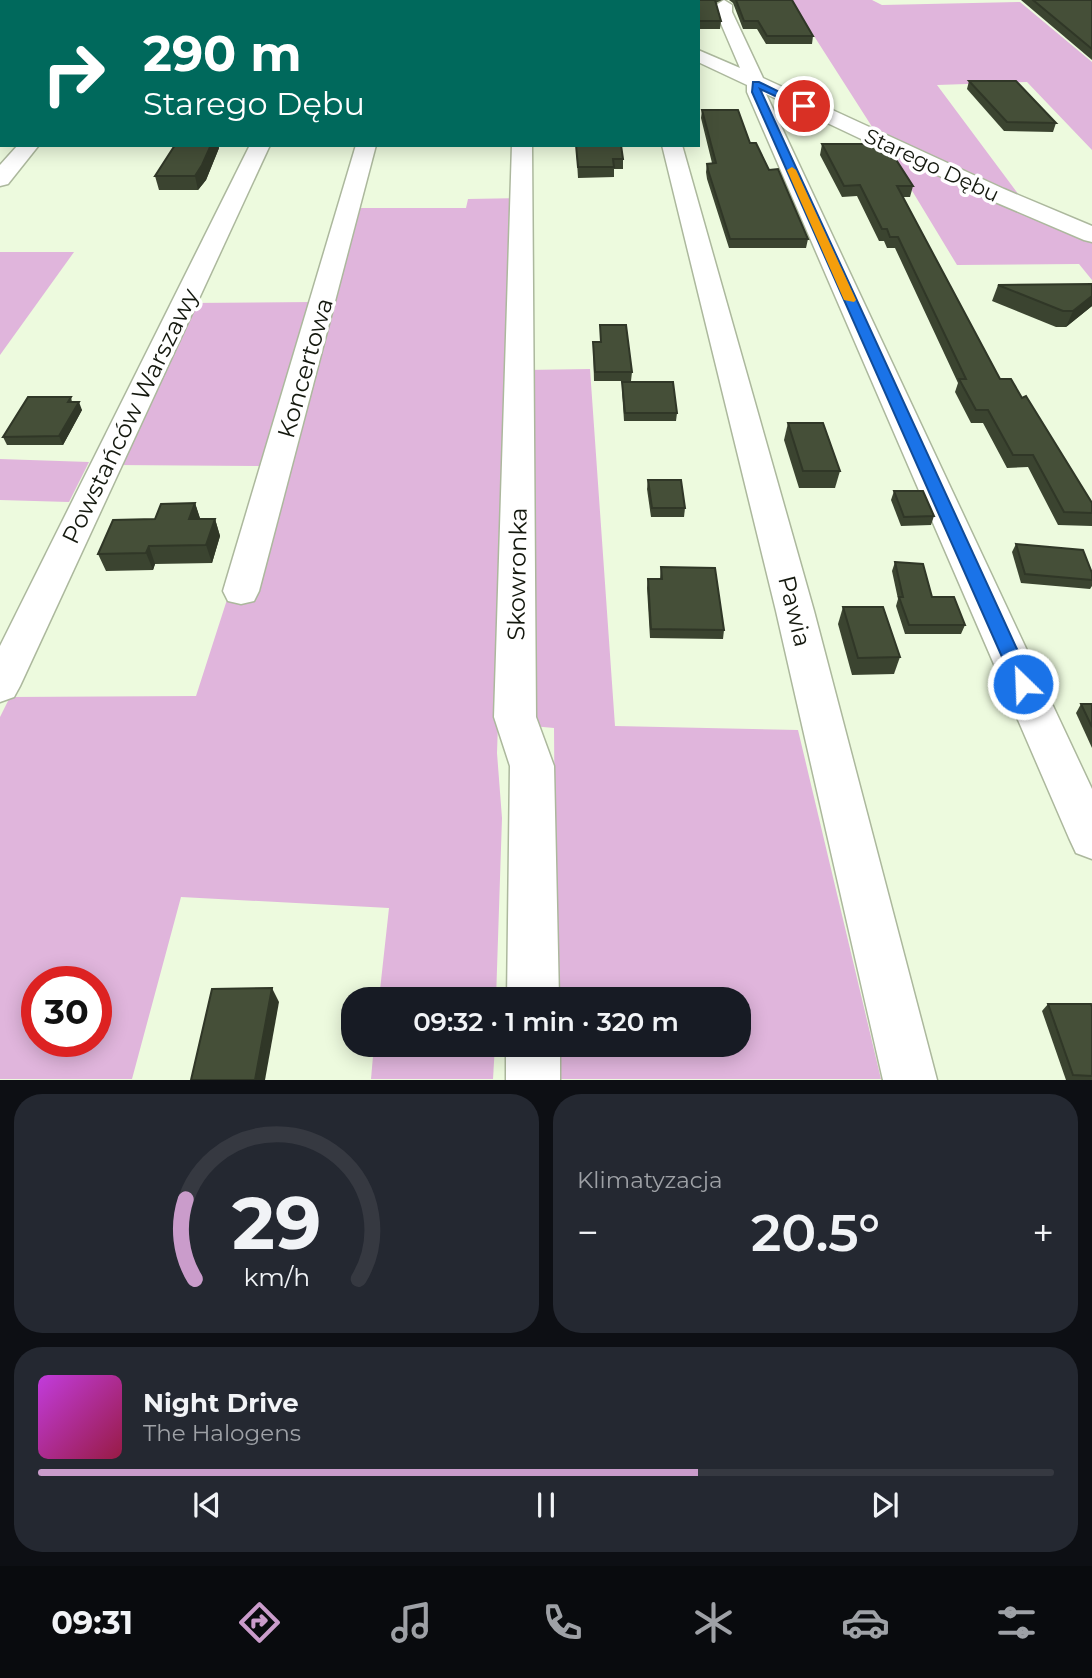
<!DOCTYPE html>
<html lang="pl">
<head>
<meta charset="utf-8">
<style>
  body { margin:0; font-family:Montserrat,sans-serif; background:#242831; color:#f1f3f6; height:100vh; display:flex; flex-direction:column; font-size:26px; white-space:nowrap }
  * { box-sizing:border-box; margin:0 }
  p { font-size:23px; color:#9ea1a6 }
  .icon { flex:none; width:38px; height:38px; fill:none; stroke:currentColor; stroke-width:2; stroke-linecap:round; stroke-linejoin:round }
  .map { position:relative; height:1080px; overflow:hidden }
  .details { display:flex; flex-direction:column; gap:14px; padding:14px; background:#0d0f14; flex:1 }
  .details>* { flex:none }
  .banner { position:absolute; left:0px; top:0px; width:700px; height:147px; box-shadow:0 4px 18px #0003; background:#00695c; color:#fff; overflow:hidden }
  .speed { position:absolute; left:21px; top:966px; display:flex; gap:14px; font-size:35px; font-weight:700; text-align:center }
  .speed>* { display:grid; place-content:center; width:91px; height:91px; border-radius:50%; background:#171b24; box-shadow:0 4px 18px #0003; line-height:1 }
  .speed .limit { border:10px solid #d22; background:#fff; color:#111 }
  .pin { position:absolute; display:grid; place-items:center; width:60px; height:60px; color:#fff; margin:-30px; border:4px solid #fff; border-radius:50%; box-shadow:0 2px 7px #0007 }
  .me { position:absolute; width:77px; margin:-38px; rotate:336deg; stroke-linejoin:round; filter:drop-shadow(0 0 5px #0008) }
  .turn { display:flex; align-items:center; gap:24px; height:147px; padding:0 28px; font-size:32px }
  .turn .icon { width:91px; height:91px; stroke-width:2.5 }
  .turn b { display:block; font-size:49px; line-height:60px }
  .big { font-size:52px; font-weight:600; line-height:1.1 }
  .details .tile { flex:1; display:flex; flex-direction:column; justify-content:center; gap:10px; min-width:0; padding:0 24px; border-radius:28px; background:#242831 }
  .details .dial { align-items:center; gap:0 }
  .dial svg { height:182px; overflow:visible; fill:none; stroke:#363941; stroke-width:7; stroke-linecap:round; text-anchor:middle }
  .dial text { fill:#f1f3f6; stroke:none }
  .song { display:flex; align-items:center; gap:21px }
  .cover { width:84px; height:84px; border-radius:10px; background:linear-gradient(135deg,hsl(290 70% 55%),hsl(340 70% 35%)) }
  .played { height:7px; border-radius:4px; background:linear-gradient(90deg,#ca9ccb 65%,#363941 65%) }
  .keys { display:flex; justify-content:space-around; direction:ltr }
  .heat { display:flex; justify-content:space-between; align-items:center; font-size:38px; direction:ltr }
  .details .tiles { flex:1; display:grid; gap:14px; grid-template-columns:1fr 1fr }
  .tile:last-child { grid-column:span 2 }
  .trip { position:absolute; left:341px; top:987px; width:410px; height:70px; border-radius:28px; background:#171b24; box-shadow:0 4px 18px #0003; font-weight:600; line-height:70px; text-align:center }
  .menu { display:flex; height:112px; justify-content:space-around; align-items:center; background:#090b0e; color:#9ea1a6 }
  .menu .icon { width:49px; height:49px }
  .menu .on { color:#ca9ccb }
  .menu b { font-size:32px; color:#f1f3f6 }
  .map>svg:first-child { display:block }
</style>
</head>
<body>
<div class="map">
<svg width="1092" height="1080" viewBox="0 0 1092 1080">
  <rect width="100%" height="100%" fill="#edfade"/>
  <g fill="#e0b5dc" fill-rule="evenodd">
    <path d="M0 0H453L2 2 0 83Z"/>
    <path d="M791 0H872L882 5 1020 2 1092 62V150L1027 82 937 85 1019 195 876 133Z"/>
    <path d="M888 151 961 188 1092 242V280L1079 264 957 265Z"/>
    <path d="M516 198 497 753 502 818 496 999H379L389 908 181 897 132 1079H0V717L10 697 196 696 353 208H466L468 199ZM37 982H96V1041H37Z"/>
    <path d="M0 252H74L0 355Z"/>
    <path d="M314 302 268 466 115 465 189 303Z"/>
    <path d="M590 369 615 726 798 730 881 1079H557L556 1045H738V999H556L554 728 532 726 525 370Z"/>
    <path d="M0 459 89 462 69 502 0 500Z"/>
    <path d="M374 1045H495L493 1079H371Z"/>
  </g>
  <g fill="none" stroke-linecap="round" stroke-linejoin="round">
    <defs>
      <g id="minor">
        <path d="M306 0H329L331 2H308Z"/>
        <path d="M450 0H474L448 2Z"/>
        <path d="M575 0H592L594 2H577Z"/>
        <path d="M724 0 732 5V12L763 78 1004 189 1092 226V242L1084 240 988 199 766 94 1092 789V859L1076 853 1069 838 747 92V85L698 62V50L740 68 716 12V5Z"/>
        <rect x="0" y="81" width="2" height="12"/>
        <path d="M18 145H39L8 184 0 186V165Z"/>
        <path d="M250 145H270L20 686 14 697 0 702V646Z"/>
        <path d="M356 145H376L259 591 254 601 241 604 228 601 223 591Z"/>
        <path d="M512 145H532L536 717 554 766 559 999H507L510 766 494 717Z"/>
        <path d="M662 145H682L814 611 937 1080H883L776 611Z"/>
        <rect x="506" y="1045" width="54" height="35"/>
      </g>
    </defs>
    <use href="#minor" stroke="#acb89d" stroke-width="3"/>
    <use href="#minor" fill="#fff" fill-rule="evenodd"/>
  </g>
  <g fill="#3b4430">
    <path d="M617 0H722L716 3 721 21 720 29H698V2H618Z"/>
    <path d="M729 0H792L813 36 812 44H766L757 29H743L733 3Z"/>
    <path d="M1021 0H1092V60Z"/>
    <path d="M969 81 1056 123 1053 132 1004 131 967 89Z"/>
    <path d="M702 110 750 143 769 170 808 239 806 248H729L707 179 706 172 707 164 712 163 701 118Z"/>
    <path d="M822 144 913 186 910 197H902L1000 379 1022 398 1092 503V526L1058 525 1028 467 1007 468 983 423H971L955 392 958 383 895 248H887L884 241H879L857 196 842 197 820 155Z"/>
    <path d="M175 145H218L219 148 206 180 198 190H159L155 176Z"/>
    <path d="M576 145H636L621 146 623 159V169H614V177L578 178Z"/>
    <path d="M1092 284V306L1066 327H1056L992 301 998 285Z"/>
    <path d="M600 325 632 372 631 381H594L593 342H600Z"/>
    <path d="M622 382 677 413 676 421H624L622 391Z"/>
    <path d="M71 397 72 402 82 410 63 445H7L3 437Z"/>
    <path d="M788 423 840 471 835 488H799L784 440Z"/>
    <path d="M648 480 685 508 684 517H651L647 489Z"/>
    <path d="M894 491 934 516 931 525 901 526 891 500Z"/>
    <path d="M195 503 200 519H215L220 536 212 563 155 564 153 570 106 571 98 554 155 519Z"/>
    <path d="M1016 544 1092 573V586L1090 589 1021 583 1012 552Z"/>
    <path d="M895 562 932 597 965 625 961 634H905L896 606 898 599 892 571Z"/>
    <path d="M661 567 724 630 723 639 650 638 647 588 648 579H660Z"/>
    <path d="M843 607 900 657 894 674 852 675 838 624Z"/>
    <path d="M1081 704H1092V748L1076 713Z"/>
    <path d="M1048 1004 1092 1007V1080H1066L1042 1011Z"/>
  </g>
  <g fill="#303727">
    <path d="M211 145H218L219 148 206 180 198 190 195 176Z"/>
    <path d="M1092 296V306L1066 327 1073 311Z"/>
    <path d="M79 402 82 410 63 445 59 436Z"/>
    <path d="M195 503 201 521 189 519Z"/>
    <path d="M215 519 220 536 212 563 206 545Z"/>
    <path d="M149 546 155 564 153 570 146 553Z"/>
    <path d="M272 988 279 1002 265 1080H255Z"/>
  </g>
  <g fill="#454f38" stroke="#303727" stroke-width="2">
    <rect x="491" y="0" width="52" height="2"/>
    <path d="M619 0H715L721 21H698V2H620Z"/>
    <path d="M736 0H792L813 36H767L758 21H744Z"/>
    <path d="M1033 0H1092V49Z"/>
    <path d="M969 81H1016L1056 123 1007 122Z"/>
    <path d="M702 110H738L750 143H756L769 170 778 169 808 239H730L708 170 707 164 716 163Z"/>
    <path d="M822 144H886L913 186H897L1000 379H1011L1022 398 1026 396 1092 503V513L1064 512 1033 455H1013L988 410H976L959 379H966L898 237H890L887 229H882L860 185 844 186Z"/>
    <path d="M175 145H211L202 165 195 176H155Z"/>
    <path d="M576 145H621L623 159H613L614 167H578Z"/>
    <path d="M1092 284V296L1073 311H1063L998 285Z"/>
    <path d="M600 325H626L632 372H595L593 342H601Z"/>
    <path d="M622 382H673L677 413H625Z"/>
    <path d="M28 397H71L68 402H79L59 436 3 437Z"/>
    <path d="M788 423H823L840 471H803Z"/>
    <path d="M648 480H681L685 508H652Z"/>
    <path d="M894 491H923L934 516 904 517Z"/>
    <path d="M195 503 189 519H215L206 545 149 546 146 553 98 554 113 520 155 519 161 504Z"/>
    <path d="M1016 544 1083 550 1092 573V580L1025 574Z"/>
    <path d="M895 562 923 564 932 597H954L965 625H909L899 597H903Z"/>
    <path d="M661 567 715 568 724 630 651 629 648 579H662Z"/>
    <path d="M843 607H883L900 657 858 658Z"/>
    <path d="M1081 704H1092V727Z"/>
    <path d="M272 988 255 1080H191L212 989Z"/>
    <path d="M1048 1004H1091L1092 1007V1076L1073 1075Z"/>
  </g>
  <path fill="#1a73e8" stroke="#114b97" stroke-width="2" d="M753 82H759L808 106 801 108 760 89 1033 684 1030 690 1023 692 1017 690 1014 684 752 92Z"/>
  <path fill="#f59e0b" d="M792 167 796 170 856 300 854 302 844 300 787 170Z"/>
  <g text-anchor="middle" dominant-baseline="central" stroke-width="7" stroke-linejoin="round" paint-order="stroke">
    <g font-size="21" fill="#14180e" stroke="#fff">
      <text transform="translate(932 165) rotate(25)">Starego Dębu</text>
    </g>
    <g font-size="24" fill="#14180e" stroke="#fff">
      <text transform="translate(305 368) rotate(-74)">Koncertowa</text>
      <text transform="translate(130 416) rotate(-64)">Powstańców Warszawy</text>
      <text transform="translate(517 574) rotate(-89)">Skowronka</text>
      <text transform="translate(795 611) rotate(76)">Pawia</text>
    </g>
  </g>
</svg>
<div class="speed"><div class="limit">30</div></div>
<div class="pin" style="left:804px;top:106px;background:#d93025"><svg class="icon" aria-label="arrive" viewBox="0 0 24 24"><path d="M6 21V4h12l-3 4 3 4H6"/></svg></div>
<svg class="me" style="left:1023px;top:684px" viewBox="-20 -20 40 40"><circle r="17" fill="#1a73e8" stroke="#fff" stroke-width="3"/><path d="M0-11L8 9 0 5-8 9z" fill="#fff"/></svg>
<div class="trip">09:32 · 1 min · 320 m</div>
<div class="banner">
<div class="turn"><svg class="icon" aria-label="right" viewBox="0 0 24 24"><path d="M7 20v-9h11M14 6l5 5-5 5"/></svg><div><b>290 m</b>Starego Dębu</div></div>
</div>
</div>
<section class="details">
<div class="tiles">
<div class="tile dial"><svg viewBox="0 0 100 80">
<path d="M14 69A42 42 0 1 1 86 69"/>
<path d="M14 69A42 42 0 0 1 10 34" stroke="#ca9ccb"/>
<text x="50" y="56" font-size="32" font-weight="700">29</text>
<text x="50" y="72" font-size="11">km/h</text>
</svg></div>
<div class="tile"><p>Klimatyzacja</p>
<div class="heat"><a>−</a><b class="big">20.5°</b><a>+</a></div>
</div>
<div class="tile">
<div class="song"><i class="cover"></i><div><b>Night Drive</b><p>The Halogens</p></div></div>
<div class="played"></div>
<div class="keys"><svg class="icon" aria-label="previous" viewBox="0 0 24 24"><path d="M18 5L8 12l10 7zM5 5v14"/></svg><svg class="icon" aria-label="pause" viewBox="0 0 24 24"><path d="M8 5v14M16 5v14"/></svg><svg class="icon" aria-label="next" viewBox="0 0 24 24"><path d="M6 5l10 7-10 7zM19 5v14"/></svg></div>
</div>
</div>
</section>
<nav class="menu">
<b>09:31</b>
<svg class="icon on" aria-label="directions" viewBox="0 0 24 24"><path d="M12 3l9 9-9 9-9-9zM9 14v-3h6M13 9l2 2-2 2"/></svg>
<svg class="icon" aria-label="music" viewBox="0 0 24 24"><path d="M9 18V5l10-2v13"/><circle cx="6" cy="18" r="3"/><circle cx="16" cy="16" r="3"/></svg>
<svg class="icon" aria-label="phone" viewBox="0 0 24 24"><path d="M5 4h4l2 5-3 2q2 4 5 5l2-3 5 2v4C11 20 4 13 5 4z"/></svg>
<svg class="icon" aria-label="climate" viewBox="0 0 24 24"><path d="M12 3v18M4 7l16 10M4 17L20 7"/></svg>
<svg class="icon" aria-label="car" viewBox="0 0 24 24"><path d="M5 17H2v-5l4-1 3-4h7l3 4 3 1v5h-3M9 17h6M6 11h13"/><circle cx="7" cy="17" r="2"/><circle cx="17" cy="17" r="2"/></svg>
<svg class="icon" aria-label="filters" viewBox="0 0 24 24"><path d="M4 7h16M4 17h16"/><circle cx="9" cy="7" r="2"/><circle cx="15" cy="17" r="2"/></svg>
</nav>
</body>
</html>
